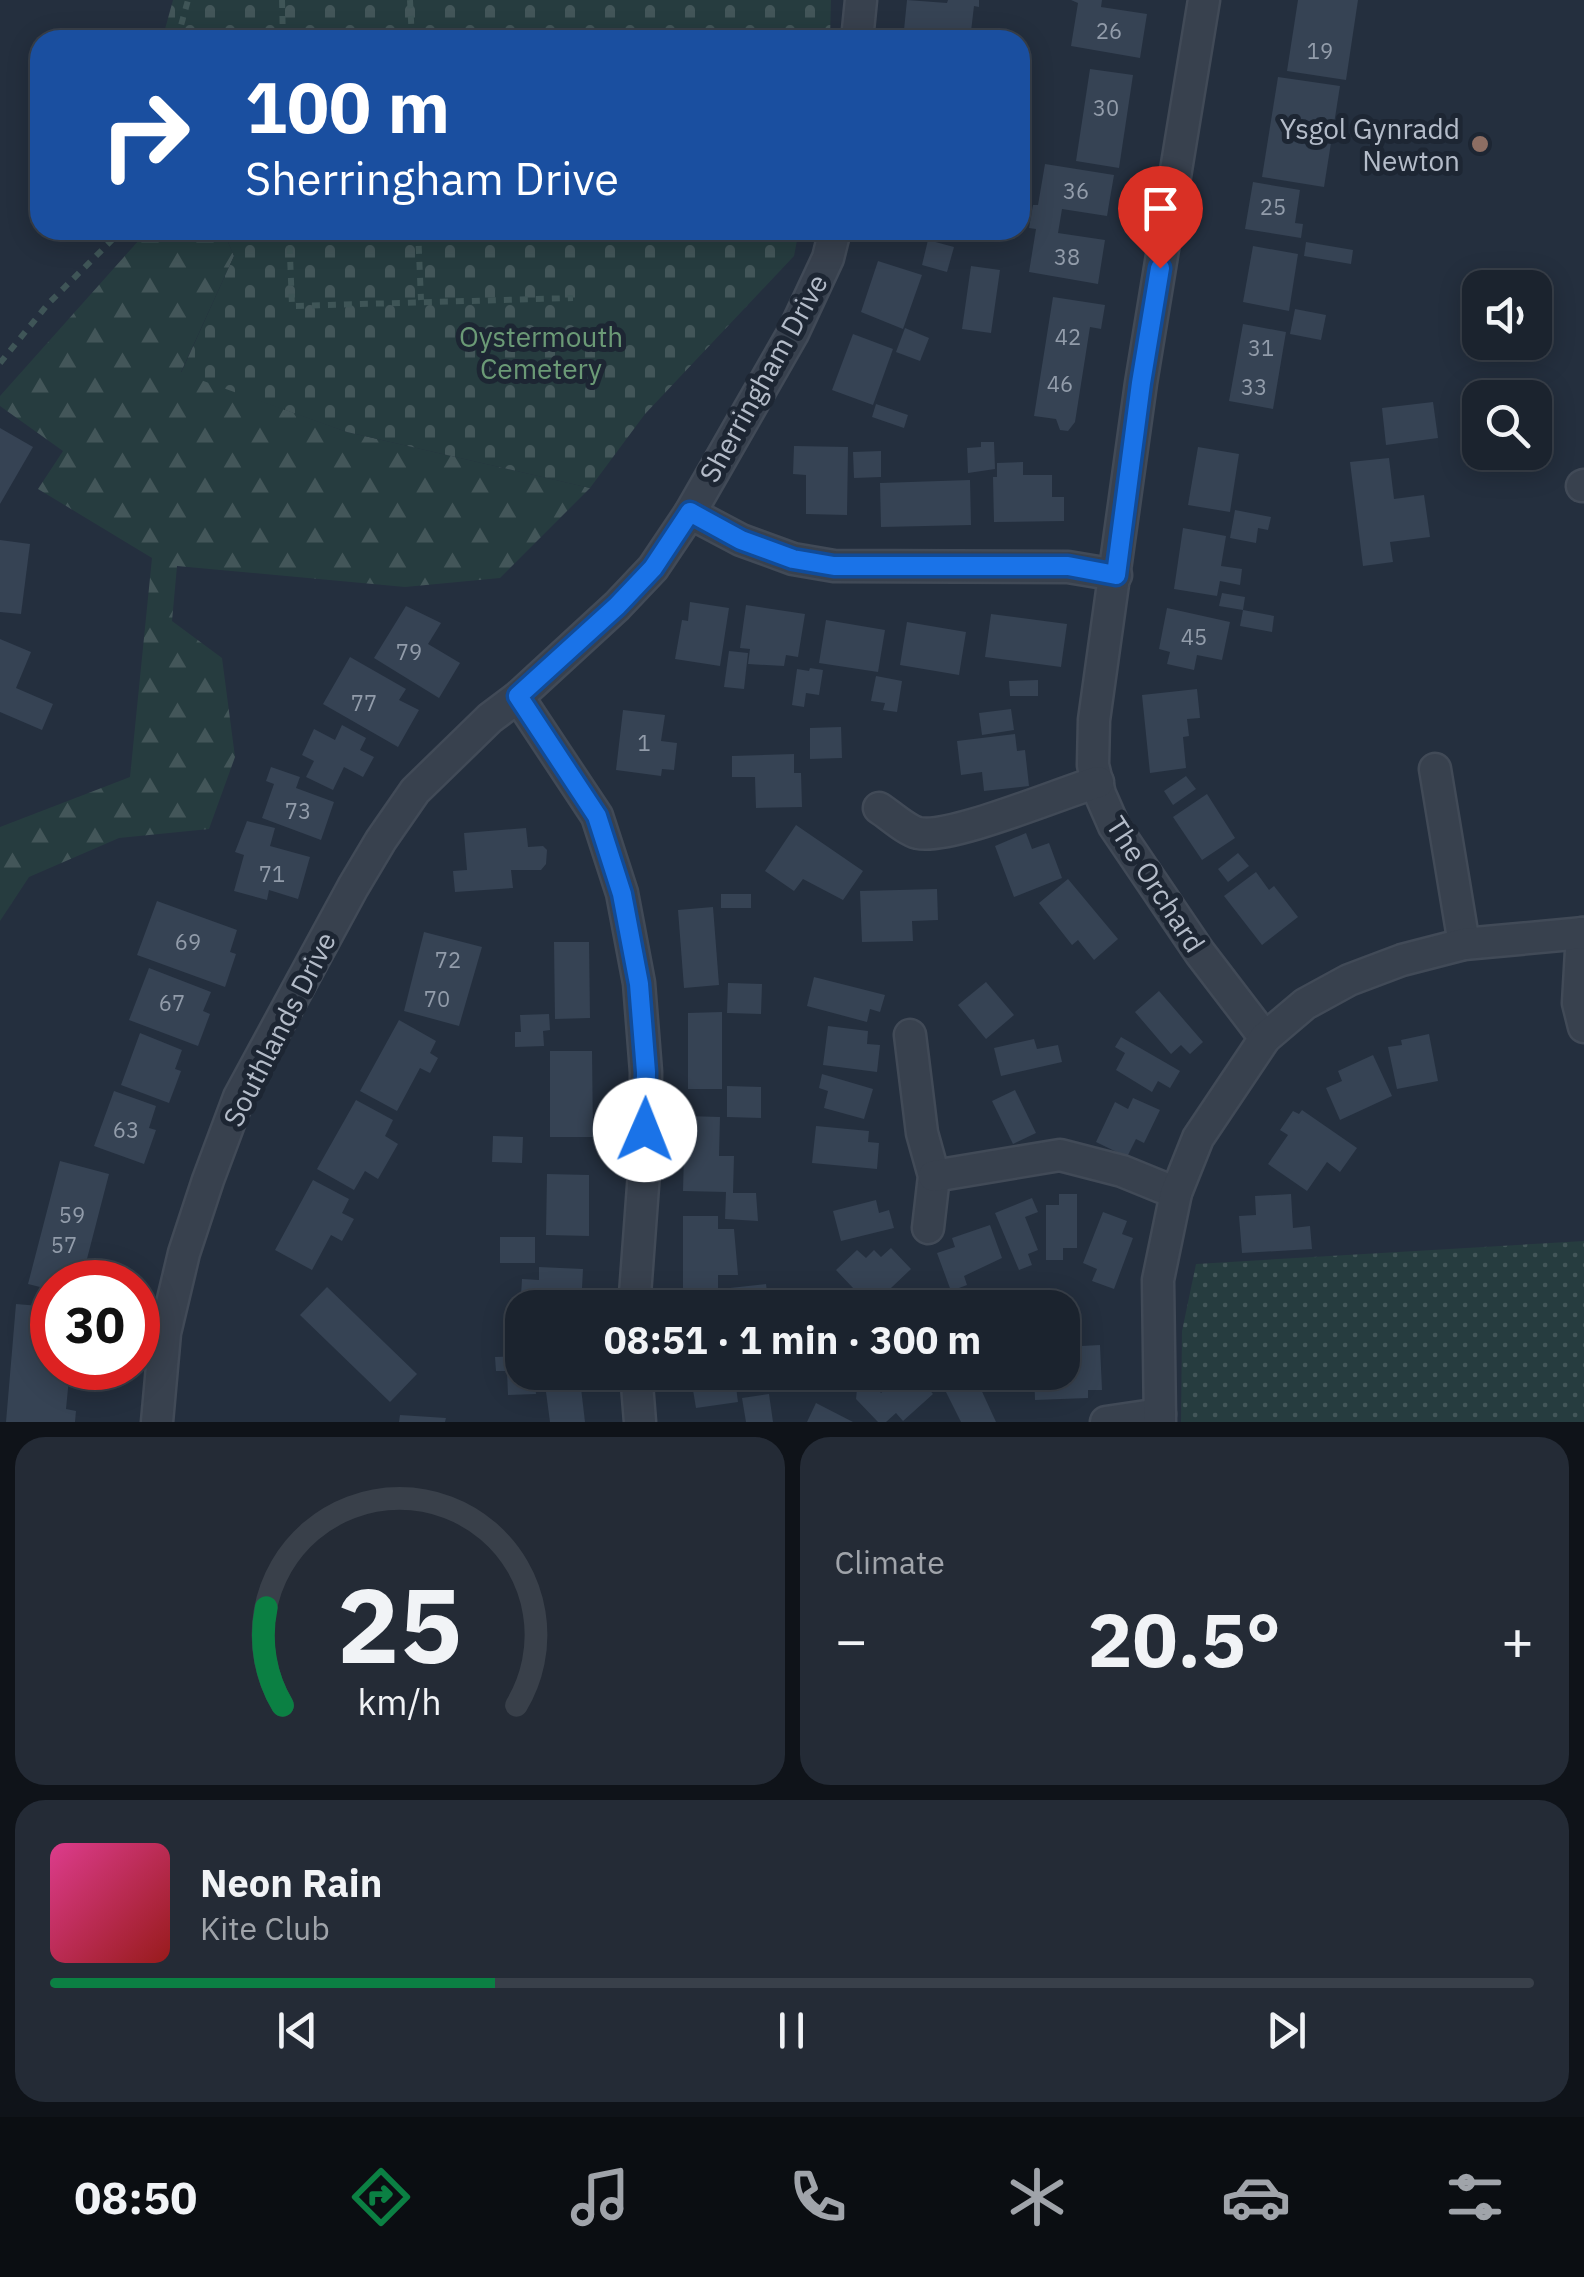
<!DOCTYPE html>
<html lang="en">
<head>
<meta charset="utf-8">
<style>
  body { margin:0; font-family:"IBM Plex Sans",sans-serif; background:#242b36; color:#f1f3f6; height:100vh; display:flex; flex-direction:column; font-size:38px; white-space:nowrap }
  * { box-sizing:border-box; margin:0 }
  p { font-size:32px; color:#a0a4aa }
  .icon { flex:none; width:55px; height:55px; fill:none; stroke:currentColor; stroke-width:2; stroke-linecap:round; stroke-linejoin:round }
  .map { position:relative; height:1422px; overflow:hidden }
  .drawer { display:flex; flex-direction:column; gap:15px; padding:15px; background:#0f1319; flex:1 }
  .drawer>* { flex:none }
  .top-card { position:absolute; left:30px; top:30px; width:1000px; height:210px; border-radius:30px; box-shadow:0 5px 25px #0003,0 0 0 2px #39404a; background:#1a4fa0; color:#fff; overflow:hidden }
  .buttons { position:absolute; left:1462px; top:270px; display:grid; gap:20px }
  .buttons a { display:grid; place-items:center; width:90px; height:90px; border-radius:20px; background:#1b232e; box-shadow:0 5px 25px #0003,0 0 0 2px #39404a; font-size:50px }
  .speed { position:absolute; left:30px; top:1260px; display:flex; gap:20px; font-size:50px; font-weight:700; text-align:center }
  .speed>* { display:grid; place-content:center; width:130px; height:130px; border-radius:50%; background:#1b232e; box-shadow:0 5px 25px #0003,0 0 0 2px #39404a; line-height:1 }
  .speed .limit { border:15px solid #d22; background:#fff; color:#111 }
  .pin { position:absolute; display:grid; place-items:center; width:85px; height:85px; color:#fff; margin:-102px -42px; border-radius:50% 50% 50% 0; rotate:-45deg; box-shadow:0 0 10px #0007 }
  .pin .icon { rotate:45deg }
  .me { position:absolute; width:110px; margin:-55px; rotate:1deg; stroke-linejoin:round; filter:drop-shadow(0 0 8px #0008) }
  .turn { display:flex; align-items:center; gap:35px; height:210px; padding:0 50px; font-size:45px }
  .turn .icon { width:130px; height:130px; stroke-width:2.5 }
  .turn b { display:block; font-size:70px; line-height:85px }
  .big { font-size:75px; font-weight:700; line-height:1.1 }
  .drawer .card { flex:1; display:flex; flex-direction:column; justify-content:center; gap:15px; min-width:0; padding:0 35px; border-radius:30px; background:#242b36 }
  .drawer .dial { align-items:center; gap:0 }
  .dial svg { height:260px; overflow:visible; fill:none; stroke:#39404a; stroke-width:7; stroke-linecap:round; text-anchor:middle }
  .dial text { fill:#f1f3f6; stroke:none }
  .song { display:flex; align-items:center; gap:30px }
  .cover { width:120px; height:120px; border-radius:15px; background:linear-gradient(135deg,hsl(330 70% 55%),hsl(0 70% 35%)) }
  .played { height:10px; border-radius:5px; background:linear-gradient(90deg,#0b8043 30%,#39404a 30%) }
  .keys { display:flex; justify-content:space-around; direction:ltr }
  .heat { display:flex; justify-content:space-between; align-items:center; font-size:55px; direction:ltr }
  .drawer .tiles { flex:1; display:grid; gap:15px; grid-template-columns:1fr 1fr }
  .card:last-child { grid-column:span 2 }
  .trip { position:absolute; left:505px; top:1290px; width:575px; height:100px; border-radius:30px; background:#1b232e; box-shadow:0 5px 25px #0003,0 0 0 2px #39404a; font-weight:700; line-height:100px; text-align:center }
  .tab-bar { display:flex; height:160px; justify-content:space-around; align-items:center; background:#0b0e12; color:#a0a4aa }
  .tab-bar .icon { width:70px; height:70px }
  .tab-bar .active { color:#0b8043 }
  .tab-bar b { font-size:45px; color:#f1f3f6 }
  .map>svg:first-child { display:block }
</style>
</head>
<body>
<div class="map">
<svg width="1584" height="1422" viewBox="0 0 1584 1422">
  <defs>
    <pattern id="forest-firs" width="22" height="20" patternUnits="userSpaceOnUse" patternTransform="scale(2.5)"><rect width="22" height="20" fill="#263c3f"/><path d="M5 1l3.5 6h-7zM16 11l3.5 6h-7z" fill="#435659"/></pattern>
    <pattern id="cemetery-stones" width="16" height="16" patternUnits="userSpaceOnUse" patternTransform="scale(2.5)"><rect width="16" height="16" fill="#263c3f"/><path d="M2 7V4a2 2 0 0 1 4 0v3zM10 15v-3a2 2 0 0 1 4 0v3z" fill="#435659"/></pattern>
    <pattern id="park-dots" width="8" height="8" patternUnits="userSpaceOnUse" patternTransform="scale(2.5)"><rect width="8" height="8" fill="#263c3f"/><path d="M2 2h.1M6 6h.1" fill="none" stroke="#435659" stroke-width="1.8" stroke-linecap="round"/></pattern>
  </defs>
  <rect width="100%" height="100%" fill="#242f3e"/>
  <path fill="url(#forest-firs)" d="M148 230H223L234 256 181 372 347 432 590 488 500 578 405 587 177 566 172 621 222 658 235 757 209 829 119 838 29 877 0 921V827L130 777 152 558 38 489 63 451 0 406V396Z"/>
  <g fill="url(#cemetery-stones)">
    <path d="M173 0H831L830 40H162Z"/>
    <path d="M223 230H799L794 256 645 414 590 488 347 432 181 373 234 256Z"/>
  </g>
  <path fill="url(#park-dots)" d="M1584 1241V1422H1181L1182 1331 1196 1264Z"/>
  <g fill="#364354">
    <path d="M907 0 947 3 948 0H979V7L974 6 970 40H903Z"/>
    <path d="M1071 0H1102L1101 7 1147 14 1140 58 1071 46 1078 3Z"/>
    <path d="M1298 0H1358L1346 80 1287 71Z"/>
    <path d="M1090 69 1133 75 1119 168 1076 161Z"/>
    <path d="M1278 77 1340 86 1324 187 1262 177Z"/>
    <path d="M1045 164 1114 175 1107 216 1062 209 1058 233 1105 240 1098 284 1029 272 1036 229 1029 228 1033 205H1038Z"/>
    <path d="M1253 182 1300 190 1295 223 1303 224 1301 238 1245 229Z"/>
    <path d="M887 230H932L931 239 887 234Z"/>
    <path d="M928 240 954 247 947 272 922 265Z"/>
    <path d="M1306 242 1353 250 1351 264 1304 256Z"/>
    <path d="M1253 246 1298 254 1289 311 1243 302Z"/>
    <path d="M878 261 922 275 903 329 861 312Z"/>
    <path d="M971 266 1000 270 991 333 962 329Z"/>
    <path d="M1053 297 1105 305 1101 329 1090 327 1075 422 1068 431 1060 430 1056 419 1034 416Z"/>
    <path d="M1295 309 1326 315 1321 340 1290 334Z"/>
    <path d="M1243 324 1286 332 1273 409 1229 401Z"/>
    <path d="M905 328 929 338 920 361 896 352Z"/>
    <path d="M853 334 893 349 873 405 832 390Z"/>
    <path d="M1433 402 1438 438 1386 445 1382 408Z"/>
    <path d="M876 404 908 415 904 428 872 417Z"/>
    <path d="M0 428 33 447 0 504Z"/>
    <path d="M981 442H994L995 469 968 473 967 448 981 447Z"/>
    <path d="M794 446 848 447 847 515 806 514V475L793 474Z"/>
    <path d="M1198 447 1239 454 1230 512 1188 505Z"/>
    <path d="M881 451V477L854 478 853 452Z"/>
    <path d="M1389 458 1394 499 1424 495 1430 537 1390 542 1393 562 1363 566 1350 462Z"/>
    <path d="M1023 462V475H1052V497H1064V521L994 522 993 477H997V463Z"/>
    <path d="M970 480 971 525 881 527 880 483Z"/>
    <path d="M1235 510 1271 517 1268 530 1258 528 1256 543 1230 538Z"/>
    <path d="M1183 528 1226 536 1221 566 1242 569 1240 585 1220 581 1217 596 1174 589Z"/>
    <path d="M0 540 30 544 21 614 0 612Z"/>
    <path d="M1222 593 1245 597 1243 610 1219 606Z"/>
    <path d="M690 602 729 608 720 666 675 659 682 620 688 621Z"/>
    <path d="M746 605 805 614 798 657 786 655 784 666 748 664 750 649 740 648Z"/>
    <path d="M406 606 441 623 428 644 460 663 439 698 374 658Z"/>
    <path d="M1167 608 1230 622 1222 660 1197 655 1194 670 1167 664 1170 652 1159 649Z"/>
    <path d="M1243 610 1274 616 1272 632 1240 626Z"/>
    <path d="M991 614 1067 624 1061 667 985 657Z"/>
    <path d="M826 620 885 630 878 672 819 663Z"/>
    <path d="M907 622 966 632 959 675 900 665Z"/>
    <path d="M0 639 31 652 16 688 53 704 42 730 0 712Z"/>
    <path d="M729 651 748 653 744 689 724 687Z"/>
    <path d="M350 657 406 689 399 700 419 710 398 747 323 704Z"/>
    <path d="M810 668 823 670 819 695 806 693 804 707 792 705 797 669 809 671Z"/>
    <path d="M876 676 902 681 897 712 883 710 885 703 871 701Z"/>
    <path d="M1038 680V696H1010L1009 681Z"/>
    <path d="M1197 689 1200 718 1187 719 1189 736 1183 737 1186 768 1150 773 1142 695Z"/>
    <path d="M1011 709 1014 730 982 735 979 713Z"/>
    <path d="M623 710 665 715 661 741 677 743 674 770 662 769 661 776 616 770Z"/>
    <path d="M342 725 366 738 360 750 374 757 363 777 344 767 333 790 306 777 314 761 302 755 314 729 335 740Z"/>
    <path d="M841 727 842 758 810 759V728Z"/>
    <path d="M1015 734 1017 751 1025 750 1029 786 984 791 982 772 961 775 957 741Z"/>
    <path d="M794 754V773H801L802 807 756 808 755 777H732V756Z"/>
    <path d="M271 767 300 777 296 788 334 802 321 840 262 818 274 784 266 781Z"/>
    <path d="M1186 776 1196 789 1173 805 1164 791Z"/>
    <path d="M1207 794 1235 838 1202 860 1173 817Z"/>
    <path d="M247 821 275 828 270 846 310 857 298 899 269 890 267 900 234 891 244 855 235 852Z"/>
    <path d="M796 825 863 871 843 900 803 879 794 891 765 871Z"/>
    <path d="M526 828 528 847 543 846 547 850 546 864 541 870H511L513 888 455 892 453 871 467 870 464 833Z"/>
    <path d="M1026 833 1032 849 1049 843 1062 878 1014 897 995 846Z"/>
    <path d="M1238 853 1249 866 1228 882 1218 869Z"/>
    <path d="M1256 872 1269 890 1274 886 1298 917 1262 945 1224 896Z"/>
    <path d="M1068 879 1118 939 1094 960 1078 940 1072 945 1039 903Z"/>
    <path d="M937 889 938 920 912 921 913 941 862 942 860 891Z"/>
    <rect x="721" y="894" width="30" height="14"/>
    <path d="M157 901 237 930 230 952 236 954 225 987 137 955Z"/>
    <path d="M713 907 719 985 684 988 678 910Z"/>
    <path d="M424 932 482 947 459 1026 404 1011Z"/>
    <path d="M554 942H589L590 1018 555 1019Z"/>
    <path d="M149 968 211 992 203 1011 210 1014 198 1046 129 1020Z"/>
    <path d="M814 977 885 995 880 1012 870 1009 867 1022 807 1006Z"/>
    <path d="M986 982 1014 1015 986 1039 958 1005Z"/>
    <path d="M728 983 762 984 761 1014 727 1013Z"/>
    <path d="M1159 991 1203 1042 1190 1054 1181 1045 1171 1054 1135 1012Z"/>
    <path d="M722 1012V1089H688V1013Z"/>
    <path d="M549 1014 550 1030 543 1031 544 1046 515 1047V1032H521L520 1015Z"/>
    <path d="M399 1020 436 1041 430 1053 438 1058 430 1073 420 1068 397 1111 360 1091Z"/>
    <path d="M828 1026 868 1031 867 1044 880 1045 877 1072 823 1065Z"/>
    <path d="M140 1033 182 1050 175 1069 181 1071 169 1103 121 1085Z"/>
    <path d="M1429 1034 1438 1081 1397 1089 1388 1047 1402 1045 1401 1040Z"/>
    <path d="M1121 1037 1180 1071 1170 1088 1158 1081 1152 1092 1116 1070 1125 1053 1115 1047Z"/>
    <path d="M1034 1039 1037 1049 1058 1045 1062 1062 1001 1076 994 1048Z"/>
    <path d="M550 1051H592L593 1137H550Z"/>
    <path d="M1373 1055 1392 1096 1340 1120 1326 1088 1342 1081 1338 1071Z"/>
    <path d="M822 1074 873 1089 864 1119 824 1108 828 1091 819 1088Z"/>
    <path d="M727 1086 761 1087V1118L727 1117Z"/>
    <path d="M1015 1090 1036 1133 1013 1144 992 1101Z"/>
    <path d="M114 1091 156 1106 149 1128 156 1130 144 1164 94 1146Z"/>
    <path d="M1133 1098 1160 1110 1144 1143 1136 1139 1127 1157 1096 1142 1115 1102 1128 1109Z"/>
    <path d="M356 1100 393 1120 385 1136 398 1144 378 1179 365 1171 354 1190 317 1169Z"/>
    <path d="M1302 1110 1357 1148 1340 1172 1327 1162 1307 1191 1268 1164 1288 1135 1280 1130 1293 1111 1299 1114Z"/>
    <path d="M685 1116 720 1117 719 1156H734L733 1193H756L758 1221 725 1219 726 1192 683 1191Z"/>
    <path d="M816 1126 869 1131 868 1142 879 1143 877 1169 812 1163Z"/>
    <path d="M493 1136 523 1137 522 1163 492 1162Z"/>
    <path d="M60 1161 109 1174 81 1282H52V1290L28 1284Z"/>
    <path d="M547 1174 589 1175V1236L546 1235Z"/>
    <path d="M313 1180 349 1199 342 1213 354 1219 342 1241 331 1235 312 1270 275 1250Z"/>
    <path d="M1059 1194H1077V1248H1063V1260H1046V1205H1059Z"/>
    <path d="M1291 1194 1293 1228 1310 1226 1312 1249 1242 1253 1239 1216 1256 1215 1255 1196Z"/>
    <path d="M1032 1198 1038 1212 1025 1217 1038 1250 1028 1254 1032 1265 1019 1270 995 1213Z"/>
    <path d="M876 1200 879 1213 889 1210 894 1228 841 1241 833 1211Z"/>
    <path d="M1103 1212 1127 1221 1122 1234 1133 1238 1114 1289 1092 1281 1097 1269 1083 1263Z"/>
    <path d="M683 1216H718V1229H734L738 1275H718V1293H683Z"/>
    <path d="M990 1225 1002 1258 964 1276 967 1285 951 1291 937 1253 955 1247 952 1238Z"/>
    <rect x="500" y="1237" width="35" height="26"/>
    <path d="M891 1248 911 1269 871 1307 836 1270 857 1250 866 1258 874 1250 881 1257Z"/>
    <path d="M539 1267 583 1269 581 1308H539V1296L521 1295 522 1279 539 1280Z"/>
    <path d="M766 1284 769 1308H733L730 1288Z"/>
    <path d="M327 1287 417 1374 390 1402 300 1315Z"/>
    <path d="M16 1304 52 1307V1368H70L66 1409 76 1411 75 1422H6Z"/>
    <path d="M1100 1345 1102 1390H1088V1398L1035 1400 1034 1372H1062V1347Z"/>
    <path d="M522 1356V1372H534L536 1394 508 1395 507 1371H496L495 1357Z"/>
    <path d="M690 1372H734L738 1402 696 1408Z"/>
    <path d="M903 1372H914L933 1394 903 1421 896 1413 886 1422H878L856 1399 857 1389 865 1381 874 1384 881 1393Z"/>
    <path d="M973 1372 996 1422H961L943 1386Z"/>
    <path d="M581 1388 585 1422H550L546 1392Z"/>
    <path d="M769 1394 773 1422H746L742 1398Z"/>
    <path d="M816 1403 853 1422H807Z"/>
    <path d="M400 1415 446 1418 445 1422H399Z"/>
  </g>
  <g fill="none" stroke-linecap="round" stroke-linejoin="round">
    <defs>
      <g id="minor">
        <path d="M1204 0 1141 383 1094 720 1093 765 1100 794 1114 826 1200 953 1265 1038"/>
        <path d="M857 40 861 0"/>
        <path d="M1582 486 1584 485"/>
        <path d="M690 513 741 540 793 559 834 566 1068 567 1116 575"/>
        <path d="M518 697 597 816 622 893 639 983 646 1072 645 1159 634 1308"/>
        <path d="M1435 769 1464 944"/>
        <path d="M879 808C890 815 906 830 918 833 950 840 1060 793 1098 782"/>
        <path d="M1582 933 1578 1003 1584 1027"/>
        <path d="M910 1035 922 1133 934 1176 928 1228"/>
        <path d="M934 1176 1060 1155 1122 1171 1176 1193"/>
        <path d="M636 1372 640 1422"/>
        <path d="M157 1422 165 1333 184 1253 208 1180 239 1097 353 887 381 840 415 791 490 718 518 697 617 606 653 568 690 513 793 333 828 258 835 230"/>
        <path d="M1106 1422 1160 1414"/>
        <path d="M1160 1422 1158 1280 1176 1193 1198 1138 1265 1038 1305 1004 1349 980 1402 960 1464 944 1584 933"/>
      </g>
    </defs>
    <use href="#minor" stroke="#414a57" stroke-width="35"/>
    <g stroke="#3f5557" stroke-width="6" stroke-dasharray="8 8" stroke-linecap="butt">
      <path d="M282 0 283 40"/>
      <path d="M410 0 412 40"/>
      <path d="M177 40 188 0"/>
      <path d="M289 230 292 306 573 298"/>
      <path d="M418 230 421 300"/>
      <path d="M0 363 48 304 122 230"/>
    </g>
    <use href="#minor" stroke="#38414e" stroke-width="30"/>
  </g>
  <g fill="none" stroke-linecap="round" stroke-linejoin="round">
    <defs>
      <path id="route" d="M645 1130 646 1072 639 984 622 894 597 816 518 696 617 606 653 568 690 512 741 540 793 559 834 566H1068L1116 575 1141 383 1160 268"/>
    </defs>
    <use href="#route" stroke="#114b97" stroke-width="25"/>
    <use href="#route" stroke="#1a73e8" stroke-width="18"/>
  </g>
  <circle fill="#8d6e63" stroke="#1d2633" stroke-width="4" cx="1480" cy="144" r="10"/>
  <g text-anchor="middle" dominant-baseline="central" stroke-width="10" stroke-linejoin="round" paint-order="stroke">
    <g font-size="22" fill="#929caa">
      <text x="1109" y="30">26</text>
      <text x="1320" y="50">19</text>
      <text x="1106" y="107">30</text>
      <text x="1076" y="190">36</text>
      <text x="1273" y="206">25</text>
      <text x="1067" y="256">38</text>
      <text x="1068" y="336">42</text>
      <text x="1261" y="347">31</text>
      <text x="1060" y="383">46</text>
      <text x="1254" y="386">33</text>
      <text x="1194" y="636">45</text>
      <text x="409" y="651">79</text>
      <text x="364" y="702">77</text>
      <text x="644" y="742">1</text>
      <text x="298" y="810">73</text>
      <text x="272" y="873">71</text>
      <text x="188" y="941">69</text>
      <text x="448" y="959">72</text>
      <text x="437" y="998">70</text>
      <text x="172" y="1002">67</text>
      <text x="126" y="1129">63</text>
      <text x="72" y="1214">59</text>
      <text x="64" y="1244">57</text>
    </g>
    <g font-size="28" fill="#b4bcc9" stroke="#1d2633" text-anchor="end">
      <text x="1460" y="128">Ysgol Gynradd<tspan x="1460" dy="32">Newton</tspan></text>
    </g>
    <g font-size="28" fill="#6b9a76" stroke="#1d2633">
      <text x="541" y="336">Oystermouth<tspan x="541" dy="32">Cemetery</tspan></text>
    </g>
    <g font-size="28" fill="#b4bcc9" stroke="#1d2633">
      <text transform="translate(763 378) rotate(-61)">Sherringham Drive</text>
      <text transform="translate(1156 884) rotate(57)">The Orchard</text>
      <text transform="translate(279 1029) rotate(-63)">Southlands Drive</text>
    </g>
  </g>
</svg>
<div class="buttons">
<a><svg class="icon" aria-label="sound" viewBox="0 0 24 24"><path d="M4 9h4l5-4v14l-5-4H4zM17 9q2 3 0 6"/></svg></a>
<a><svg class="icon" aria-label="search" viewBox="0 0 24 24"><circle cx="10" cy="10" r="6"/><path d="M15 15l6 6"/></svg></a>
</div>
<div class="speed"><div class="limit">30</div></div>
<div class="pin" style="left:1160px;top:268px;background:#d93025"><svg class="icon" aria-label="arrive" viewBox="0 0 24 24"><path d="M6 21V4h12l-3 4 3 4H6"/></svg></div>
<svg class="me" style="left:645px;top:1130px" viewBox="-20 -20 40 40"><circle r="19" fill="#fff"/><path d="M0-13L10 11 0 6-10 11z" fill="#1a73e8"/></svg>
<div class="trip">08:51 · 1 min · 300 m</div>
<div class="top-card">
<div class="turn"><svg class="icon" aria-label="right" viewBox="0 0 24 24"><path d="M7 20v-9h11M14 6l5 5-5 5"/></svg><div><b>100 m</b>Sherringham Drive</div></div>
</div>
</div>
<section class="drawer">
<div class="tiles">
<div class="card dial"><svg viewBox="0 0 100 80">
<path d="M14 69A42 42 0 1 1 86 69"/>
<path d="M14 69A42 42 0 0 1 9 39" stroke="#0b8043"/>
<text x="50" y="56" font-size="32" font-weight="700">25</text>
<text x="50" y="72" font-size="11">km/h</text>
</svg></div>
<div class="card"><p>Climate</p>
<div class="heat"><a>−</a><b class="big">20.5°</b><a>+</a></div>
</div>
<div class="card">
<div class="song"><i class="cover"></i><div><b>Neon Rain</b><p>Kite Club</p></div></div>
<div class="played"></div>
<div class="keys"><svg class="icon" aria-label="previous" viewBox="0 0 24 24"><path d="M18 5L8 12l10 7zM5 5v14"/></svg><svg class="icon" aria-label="pause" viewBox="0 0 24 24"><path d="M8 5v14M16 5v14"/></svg><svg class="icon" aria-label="next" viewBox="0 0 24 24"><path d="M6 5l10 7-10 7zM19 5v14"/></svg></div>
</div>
</div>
</section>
<nav class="tab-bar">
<b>08:50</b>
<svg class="icon active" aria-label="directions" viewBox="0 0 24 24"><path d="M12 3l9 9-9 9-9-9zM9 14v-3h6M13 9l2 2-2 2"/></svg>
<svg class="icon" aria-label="music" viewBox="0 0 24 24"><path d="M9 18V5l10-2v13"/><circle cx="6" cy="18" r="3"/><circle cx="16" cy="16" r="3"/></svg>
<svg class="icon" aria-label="phone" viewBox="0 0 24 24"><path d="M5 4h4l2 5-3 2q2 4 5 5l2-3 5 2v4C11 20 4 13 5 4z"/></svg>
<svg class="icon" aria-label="climate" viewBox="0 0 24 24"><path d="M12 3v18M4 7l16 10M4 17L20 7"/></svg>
<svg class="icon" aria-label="car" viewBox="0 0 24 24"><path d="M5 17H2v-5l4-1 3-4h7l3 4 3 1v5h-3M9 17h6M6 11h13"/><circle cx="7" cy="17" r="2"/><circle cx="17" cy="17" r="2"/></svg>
<svg class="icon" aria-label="filters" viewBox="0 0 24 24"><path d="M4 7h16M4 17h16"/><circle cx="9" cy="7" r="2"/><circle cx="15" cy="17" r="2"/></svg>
</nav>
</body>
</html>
